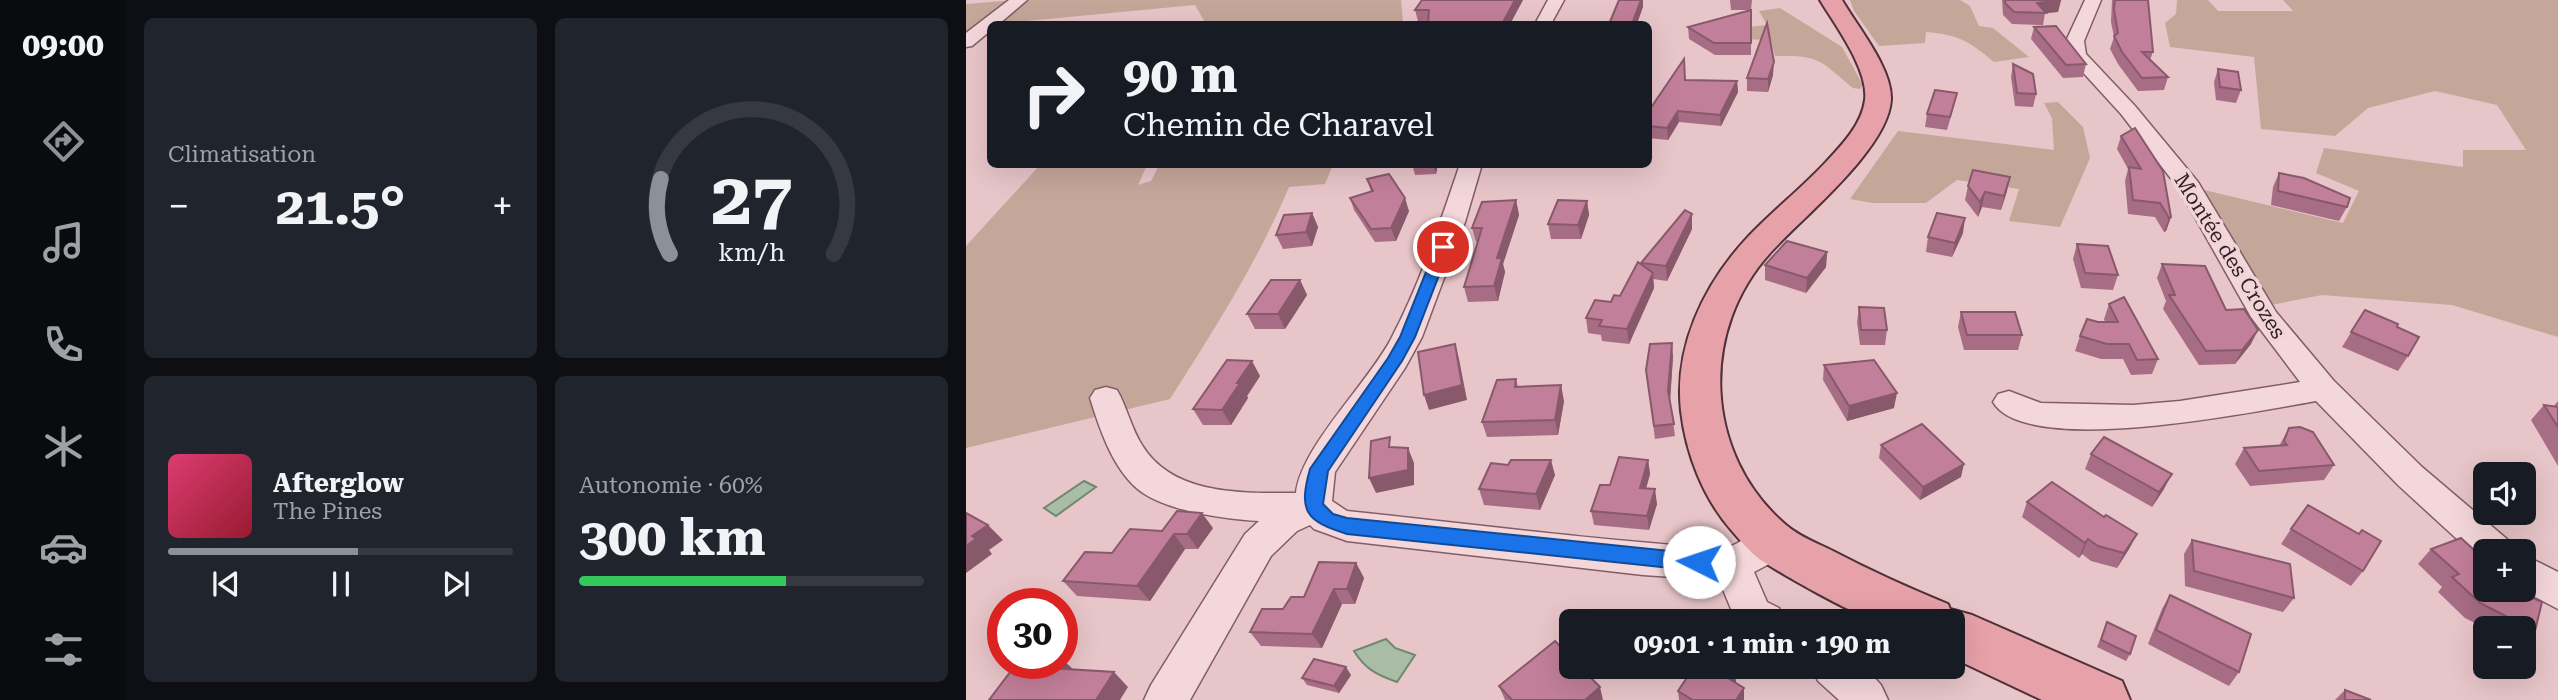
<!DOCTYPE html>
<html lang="fr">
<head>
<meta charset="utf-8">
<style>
  body { margin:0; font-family:"Roboto Serif",serif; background:#20242c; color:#f1f3f6; height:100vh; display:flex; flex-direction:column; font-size:26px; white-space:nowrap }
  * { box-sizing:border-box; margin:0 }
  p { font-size:23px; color:#9ea1a6 }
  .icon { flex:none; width:38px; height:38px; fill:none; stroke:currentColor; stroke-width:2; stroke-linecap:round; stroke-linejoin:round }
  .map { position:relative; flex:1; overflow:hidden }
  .drawer { display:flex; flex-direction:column; gap:18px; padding:18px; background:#0d0f14; width:840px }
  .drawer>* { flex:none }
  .top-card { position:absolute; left:21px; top:21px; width:665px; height:147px; border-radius:10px; box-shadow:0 7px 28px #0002; background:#171b24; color:#f1f3f6; overflow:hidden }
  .buttons { position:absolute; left:1507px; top:462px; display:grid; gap:14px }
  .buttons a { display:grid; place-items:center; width:63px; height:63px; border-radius:10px; background:#171b24; box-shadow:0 7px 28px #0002; font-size:35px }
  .speed { position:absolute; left:21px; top:588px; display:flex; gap:14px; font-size:35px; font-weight:700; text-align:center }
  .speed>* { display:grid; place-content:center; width:91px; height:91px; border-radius:50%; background:#171b24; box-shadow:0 7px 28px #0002; line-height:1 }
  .speed .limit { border:10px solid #d22; background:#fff; color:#111 }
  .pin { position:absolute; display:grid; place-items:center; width:60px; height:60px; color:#fff; margin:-30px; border:4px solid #fff; border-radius:50%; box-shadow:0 2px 7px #0007 }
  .me { position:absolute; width:77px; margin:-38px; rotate:274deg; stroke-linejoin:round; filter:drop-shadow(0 0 5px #0008) }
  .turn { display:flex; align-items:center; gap:24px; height:147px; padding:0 21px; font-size:32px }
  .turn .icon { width:91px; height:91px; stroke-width:2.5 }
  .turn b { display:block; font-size:49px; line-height:60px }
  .big { font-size:52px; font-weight:700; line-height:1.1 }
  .drawer .widget { flex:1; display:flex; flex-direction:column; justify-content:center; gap:10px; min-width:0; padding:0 24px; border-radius:10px; background:#20242c }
  .drawer .dial { align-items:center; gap:0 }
  .dial svg { height:182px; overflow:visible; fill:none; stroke:#363941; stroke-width:7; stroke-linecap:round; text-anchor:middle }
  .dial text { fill:#f1f3f6; stroke:none }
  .song { display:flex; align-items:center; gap:21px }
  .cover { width:84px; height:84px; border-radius:10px; background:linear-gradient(135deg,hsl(340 70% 55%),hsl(350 70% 35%)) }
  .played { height:7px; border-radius:4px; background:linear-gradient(90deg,#8c9099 55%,#363941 55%) }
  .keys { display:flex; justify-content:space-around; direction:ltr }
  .heat { display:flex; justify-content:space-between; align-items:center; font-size:38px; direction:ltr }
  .charge { height:10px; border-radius:5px; background:linear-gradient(90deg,#34c759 60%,#363941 0) }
  .drawer .tiles { flex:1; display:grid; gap:18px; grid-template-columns:repeat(2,1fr) }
  .trip { position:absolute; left:593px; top:609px; width:406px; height:70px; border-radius:10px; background:#171b24; box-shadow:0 7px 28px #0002; font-weight:700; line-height:70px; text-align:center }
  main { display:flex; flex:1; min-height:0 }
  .menu { display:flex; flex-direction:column; width:126px; justify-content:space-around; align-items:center; background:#090b0e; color:#9ea1a6 }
  .menu .icon { width:49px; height:49px }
  .menu .selected { color:#8c9099 }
  .menu b { font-size:32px; color:#f1f3f6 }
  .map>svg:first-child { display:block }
</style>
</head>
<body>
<main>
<nav class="menu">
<b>09:00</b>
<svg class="icon selected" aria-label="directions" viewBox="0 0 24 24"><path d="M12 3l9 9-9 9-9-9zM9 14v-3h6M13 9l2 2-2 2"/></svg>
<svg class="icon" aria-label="music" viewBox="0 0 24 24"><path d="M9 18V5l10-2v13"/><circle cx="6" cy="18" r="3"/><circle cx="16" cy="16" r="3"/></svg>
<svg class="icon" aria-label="phone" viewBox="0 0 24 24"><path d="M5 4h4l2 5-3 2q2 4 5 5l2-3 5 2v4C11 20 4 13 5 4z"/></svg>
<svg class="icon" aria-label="climate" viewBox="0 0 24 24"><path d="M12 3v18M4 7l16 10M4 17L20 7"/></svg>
<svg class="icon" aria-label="car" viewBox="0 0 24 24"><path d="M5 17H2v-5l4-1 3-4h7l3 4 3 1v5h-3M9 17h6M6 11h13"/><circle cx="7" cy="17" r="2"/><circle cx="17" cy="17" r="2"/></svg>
<svg class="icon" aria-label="filters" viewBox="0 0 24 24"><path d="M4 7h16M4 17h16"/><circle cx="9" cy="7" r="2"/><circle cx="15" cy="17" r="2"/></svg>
</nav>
<section class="drawer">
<div class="tiles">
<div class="widget"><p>Climatisation</p>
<div class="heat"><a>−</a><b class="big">21.5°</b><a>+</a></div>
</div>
<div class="widget dial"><svg viewBox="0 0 100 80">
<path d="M14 69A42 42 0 1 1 86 69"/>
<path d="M14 69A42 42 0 0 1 10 36" stroke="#8c9099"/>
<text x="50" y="56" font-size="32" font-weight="700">27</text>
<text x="50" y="72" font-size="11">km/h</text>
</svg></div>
<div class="widget">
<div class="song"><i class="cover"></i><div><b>Afterglow</b><p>The Pines</p></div></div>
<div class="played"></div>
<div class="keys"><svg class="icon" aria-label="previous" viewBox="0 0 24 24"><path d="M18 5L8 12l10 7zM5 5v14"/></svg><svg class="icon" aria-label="pause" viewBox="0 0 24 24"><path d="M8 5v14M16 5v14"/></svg><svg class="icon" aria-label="next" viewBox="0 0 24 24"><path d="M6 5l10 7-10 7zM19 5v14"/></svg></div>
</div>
<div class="widget"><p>Autonomie · 60%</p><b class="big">300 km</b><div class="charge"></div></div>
</div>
</section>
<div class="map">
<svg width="1592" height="700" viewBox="0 0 1592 700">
  <rect width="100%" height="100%" fill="#e8c5c9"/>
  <g fill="#c5a79a">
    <path d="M49 0 0 39V4Z"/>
    <path d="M58 0H435L437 24H240L229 5 29 24Z"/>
    <path d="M884 0H994L1004 6 1013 26 1027 28 1063 57 1028 62C1003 41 993 35 960 32L959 43 913 46 888 11Z"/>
    <path d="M1211 0H1242L1252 11H1327L1317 0H1592V337L1486 305 1356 295 1300 306 1234 189 1377 223 1393 191 1350 173 1358 148 1497 167V150H1560L1531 105 1469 91 1402 108 1369 136 1295 129 1288 57 1204 47 1199 23 1210 14Z"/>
    <path d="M814 8 876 47 897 85 894 89 887 88C853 60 855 55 809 56L805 40 773 39 771 28 801 25 793 11Z"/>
    <path d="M1092 102 1117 127 1124 158 1094 227 1043 221 1053 189 991 180 960 203H906L884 199 932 131 1088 150 1086 118 1078 103Z"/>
    <path d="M74 165H181L172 185 185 181 193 165H367L359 184 323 187C290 265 249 328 204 399L0 448V246Z"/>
  </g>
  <g fill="#a8bca6" stroke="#70896e" stroke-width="2">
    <path d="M118 481 130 487 90 516 78 508Z"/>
    <path d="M420 639 429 648 449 655 431 682C411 675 399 669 388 651Z"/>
  </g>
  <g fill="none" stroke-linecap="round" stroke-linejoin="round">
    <defs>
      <g id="minor">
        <path d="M43 0H61L33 24H24V31L6 46 0 47V33Z"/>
        <path d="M582 0H598L585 24H569Z"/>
        <path d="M1119 0H1135L1118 41 1120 54 1169 106 1232 182 1310 312 1368 381 1456 467 1542 540 1548 551H1519V563L1516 562 1432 485 1350 401C1292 411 1060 459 1027 402L1032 394 1043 391 1075 403 1167 405 1214 401 1334 382 1285 317 1213 189 1155 114 1102 56 1100 41Z"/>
        <path d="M494 164H516L499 222 456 337 439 368 369 472 366 501 381 511C504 524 627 540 750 548 782 550 785 517 816 528L821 539 805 563 788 572 801 602 813 608 819 621H770L753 580 677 575 381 541 348 529 344 525 331 531 305 556 224 700H178L185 685 279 534 293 521C259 519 206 512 177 493 148 473 134 430 124 398L129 390 140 387 151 390C161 407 165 428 176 445 207 496 277 493 330 493 335 447 402 383 425 339 454 284 474 223 494 164Z"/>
        <path d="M1558 555 1592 572V609L1556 590Z"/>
        <path d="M846 667H899L915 685 922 700H873L852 681Z"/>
      </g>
      <path id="major" d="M854 0H876C891 26 926 68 925 99 923 148 838 216 806 251 732 330 738 455 820 525 834 537 851 543 867 551 905 571 943 588 982 604L984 609 1006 615 1156 681 1164 700H1076L987 658V621C963 621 937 624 913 621 896 620 808 570 792 558 782 550 774 540 766 531 737 498 720 454 715 411 708 347 737 286 780 239 805 212 835 189 860 162 876 145 896 124 899 100 903 70 869 25 854 0Z"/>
    </defs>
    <use href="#minor" stroke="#815d67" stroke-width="3"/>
    <use href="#major" stroke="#4f313b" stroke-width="4"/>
    <use href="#minor" fill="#f4d7da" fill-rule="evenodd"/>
    <use href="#major" fill="#e7a1a9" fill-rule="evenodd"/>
  </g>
  <g fill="#a76d84">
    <path d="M557 0 544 24H462V22L452 21 449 10Z"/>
    <path d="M764 0H786L785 10V55H749L723 39 722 27 783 10H765Z"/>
    <path d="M1036 0H1095L1092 12 1079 13 1077 25 1046 24 1037 15Z"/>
    <path d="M1146 0H1182L1187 52 1184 60 1202 77 1198 90 1172 91 1152 64 1144 49 1148 37 1145 22Z"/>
    <path d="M1068 27 1120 64 1117 77 1097 78 1065 39Z"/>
    <path d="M1047 64 1070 94 1067 107 1049 106 1045 77Z"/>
    <path d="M1252 69 1275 90 1270 103 1250 100 1248 82Z"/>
    <path d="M807 75 802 92 781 91V78Z"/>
    <path d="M719 80 771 81 772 92 755 126 713 122 702 140 682 138V112Z"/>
    <path d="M991 93 988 106 981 130 959 127 961 114Z"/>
    <path d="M1155 136 1205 217 1200 231 1198 232 1189 217 1162 214 1159 181 1162 169 1151 149Z"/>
    <path d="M446 164H472L470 174 449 175Z"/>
    <path d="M572 164H608L572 166Z"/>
    <path d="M1313 173 1381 207 1373 221 1305 205 1307 187Z"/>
    <path d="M401 179 443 211 430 241 409 242 388 210 384 198 405 192Z"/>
    <path d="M1002 186 1041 191 1035 210 1016 207 1012 217 999 200Z"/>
    <path d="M550 200 553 215 537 264 539 272 532 301 502 302 498 287 512 242H510L506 228Z"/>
    <path d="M621 201 623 215 615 239H585L582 224Z"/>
    <path d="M346 213 352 227 346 246 317 249 310 235Z"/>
    <path d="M726 214V229L701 281 687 279 688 288 663 344 636 341 635 335 622 333 620 318 654 296 675 263Z"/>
    <path d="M997 233 986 257 960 252 962 237Z"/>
    <path d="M1111 244 1152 275 1147 290 1115 288 1107 259Z"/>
    <path d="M861 252 860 267 840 293 799 280V265Z"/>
    <path d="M1196 264 1260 310 1285 344 1269 364 1233 365 1197 309 1200 301 1191 278Z"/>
    <path d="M334 280 341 295 319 329H289L281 314Z"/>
    <path d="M1143 304 1192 359 1186 374 1165 375 1157 359H1135L1109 351 1114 336 1132 322H1139L1138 319Z"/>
    <path d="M893 307 921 330 919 345H894L891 322Z"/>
    <path d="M1399 310 1431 327 1442 356 1432 371 1376 347Z"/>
    <path d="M995 312 1056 335 1052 350H998L992 327Z"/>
    <path d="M707 356 704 399 709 436 689 439 680 370Z"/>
    <path d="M858 365 928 408 881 421 857 380Z"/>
    <path d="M294 376 281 396 282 398 265 425H237L227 409Z"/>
    <path d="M550 379 552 387 598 401 592 435 521 437 516 422Z"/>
    <path d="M1592 401V466L1565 420 1578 405 1587 407Z"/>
    <path d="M1323 428 1368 465 1358 480 1284 486 1269 464 1278 448 1313 446Z"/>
    <path d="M915 445 995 477 954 500 913 458Z"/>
    <path d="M1125 454 1198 489 1186 507 1119 469Z"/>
    <path d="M682 460 684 474 680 489 691 504 683 530 628 525 625 511 644 485Z"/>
    <path d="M542 465 589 475 574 510 518 505 513 489Z"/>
    <path d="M1061 502 1138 517 1171 534 1163 549 1151 568 1125 561 1116 554 1113 558 1056 517Z"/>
    <path d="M247 528 232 549H219L184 601 111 596 97 581 146 553 196 531Z"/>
    <path d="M1325 529 1393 534 1397 571 1385 586 1315 544Z"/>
    <path d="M1226 540 1328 598 1317 612 1219 586 1218 554Z"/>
    <path d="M1465 549 1519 560V569L1515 573 1569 631 1558 641V628H1519L1499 618 1472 592 1476 587 1452 564Z"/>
    <path d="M390 563 398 578 389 604H376L356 648 295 646 284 632Z"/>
    <path d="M1204 595 1273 672 1263 686 1182 644 1196 609Z"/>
    <path d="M1141 622 1164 654 1160 661 1131 647Z"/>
    <path d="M769 669 770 683 778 700H713L712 691Z"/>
    <path d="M385 675 373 693 341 685 336 678Z"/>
    <path d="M533 686 637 700H539Z"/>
    <path d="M1379 690 1405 700H1369Z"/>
  </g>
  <g fill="#88596b">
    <path d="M549 0H557L544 24H536Z"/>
    <path d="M675 0H677V7L671 24H666Z"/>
    <path d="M1095 0 1092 12 1079 13 1071 3Z"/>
    <path d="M808 62 807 75 802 92V79Z"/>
    <path d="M771 81 772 92 755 126 754 115Z"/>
    <path d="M712 111 713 122 702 140 701 128Z"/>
    <path d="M467 164H472L470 174Z"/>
    <path d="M1044 177 1041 191 1035 210 1038 196Z"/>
    <path d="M1019 192 1016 207 1012 217 1014 202Z"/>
    <path d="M439 198 443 211 430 241 425 228Z"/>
    <path d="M550 200 553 215 537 264 539 272 532 301 528 286 531 258Z"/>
    <path d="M621 201 623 215 615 239 612 225Z"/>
    <path d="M346 213 352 227 346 246 340 232Z"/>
    <path d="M726 214V229L701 281 700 266Z"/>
    <path d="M1205 217 1200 231 1198 232 1203 218Z"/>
    <path d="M999 218 997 233 986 257 989 243Z"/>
    <path d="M861 252 860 267 840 293 841 278Z"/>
    <path d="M687 273 688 288 663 344 661 329Z"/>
    <path d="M334 280 341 295 319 329 312 314Z"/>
    <path d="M1292 330 1285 344 1269 364 1276 350Z"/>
    <path d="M706 343 707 356 704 403 702 391Z"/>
    <path d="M489 344 493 359 501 400 463 410 458 395Z"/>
    <path d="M286 361 294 376 281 396 282 398 265 425 256 410 271 383Z"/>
    <path d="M595 385 598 401 592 435 589 420Z"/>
    <path d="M931 393 928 408 881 421 883 406Z"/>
    <path d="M442 448 448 463V485L410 493 403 478Z"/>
    <path d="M585 460 589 475 574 510 570 494Z"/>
    <path d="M682 460 684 474 676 502 674 488Z"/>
    <path d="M998 464 995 477 954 500 957 487Z"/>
    <path d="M1206 474 1198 489 1186 507 1193 492Z"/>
    <path d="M689 489 691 504 683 530 681 516Z"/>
    <path d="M236 513 247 528 232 549 221 534Z"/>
    <path d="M22 525 37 540 23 550 26 554 0 573V546L6 536Z"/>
    <path d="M208 534 219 549 184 601 171 586Z"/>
    <path d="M1171 534 1163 549 1151 568 1158 553Z"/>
    <path d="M1122 539 1116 554 1113 558 1119 543Z"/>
    <path d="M390 563 398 578 389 604 381 589Z"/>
    <path d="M1519 566V569L1509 579V570Z"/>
    <path d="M368 589 376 604 356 648 346 634Z"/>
    <path d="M96 659 108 670 84 668 87 663H96Z"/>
    <path d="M380 667 385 675 373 693 368 686Z"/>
    <path d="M769 669 770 683 762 678Z"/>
    <path d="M148 672 162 687 154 700H130Z"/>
    <path d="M634 687 637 700H619Z"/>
    <path d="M778 688V700H770Z"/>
  </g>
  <g fill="#c27f99" stroke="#88596b" stroke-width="2">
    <path d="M456 0H549L536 24H462L463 10H449Z"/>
    <path d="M653 0H675L666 24H643Z"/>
    <path d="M1039 0H1095L1071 3 1080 13 1048 12 1039 3Z"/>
    <path d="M1149 0H1182L1187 52H1176L1202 77 1176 78 1156 52 1148 36 1152 33 1148 10Z"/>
    <path d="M785 10V43H748L722 27Z"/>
    <path d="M801 23 808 62 802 79 781 78Z"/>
    <path d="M1090 26 1120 64 1100 65 1068 27Z"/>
    <path d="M718 59 719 80 771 81 754 115 712 111 701 128 682 126V112Z"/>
    <path d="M1047 64 1067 74 1070 94 1051 93Z"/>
    <path d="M1252 69 1272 72 1275 90 1254 87Z"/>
    <path d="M969 90 991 93 984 117 961 114Z"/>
    <path d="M1169 128 1197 171 1205 217 1203 218 1194 203 1167 200 1163 167 1175 169 1155 136Z"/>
    <path d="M1007 170 1044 177 1038 196 1019 192 1014 202 1002 186Z"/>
    <path d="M1313 173 1338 178 1384 198 1381 207 1312 191Z"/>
    <path d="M423 174 439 198 425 228 405 229 384 198 407 191 401 179Z"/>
    <path d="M550 200 531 258H536L528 286 498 287 516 228H506L516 202Z"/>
    <path d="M592 200 621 201 612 225 582 224Z"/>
    <path d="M719 210 726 214 700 266 675 263Z"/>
    <path d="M346 213 340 232 310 235 318 215Z"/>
    <path d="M971 213 999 218 989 243 962 237Z"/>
    <path d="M821 241 861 252 841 278 799 265Z"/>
    <path d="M1111 244 1142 246 1152 275 1119 273Z"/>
    <path d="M672 262 687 273 661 329 633 326 636 320 620 318 629 300 645 302 648 295 654 296Z"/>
    <path d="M1196 264 1239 266 1260 310 1278 309 1292 330 1276 350 1240 351 1203 295H1209Z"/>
    <path d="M305 280H334L312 314H281Z"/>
    <path d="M1158 297 1192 359 1171 360 1163 344H1141L1114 336 1121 319 1132 322H1152L1143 304Z"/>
    <path d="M893 307 918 308 921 330H895Z"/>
    <path d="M1399 310 1432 324 1431 327 1453 337 1442 356 1385 332Z"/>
    <path d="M995 312H1049L1056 335H1001Z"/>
    <path d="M706 343 702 391 708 424 688 426 680 370 684 344Z"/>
    <path d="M489 344 496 385 458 395 452 352Z"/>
    <path d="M261 360 286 361 271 383H274L256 410 227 409Z"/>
    <path d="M908 360 931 393 883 406 858 365Z"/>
    <path d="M550 379 549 387 595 385 589 420 516 422 531 380Z"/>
    <path d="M1578 405 1592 407V427Z"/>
    <path d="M956 424 998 464 957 487 915 445Z"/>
    <path d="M1334 427 1347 432 1368 465 1293 471 1278 448 1321 445 1318 441 1323 428Z"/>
    <path d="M424 437 423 447 442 448V470L403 478 405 441Z"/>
    <path d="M1138 437 1206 474 1193 492 1125 454Z"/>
    <path d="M653 457 682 460 674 488 689 489 681 516 625 511 634 485H644Z"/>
    <path d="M545 460H585L570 494 513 489 525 463 542 465Z"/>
    <path d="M1086 482 1138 517 1140 515 1171 534 1158 553 1132 546 1122 539 1119 543 1061 502Z"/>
    <path d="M1342 505 1393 534 1396 530 1415 541 1397 571 1325 529Z"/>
    <path d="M211 511 236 513 221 534H208L171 586 97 581 119 552 146 553 164 529 196 531Z"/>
    <path d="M0 513 22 525 6 536 10 539 0 546Z"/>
    <path d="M1495 538 1519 560V566L1509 570 1519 575V590H1549L1576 602 1569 631 1514 603 1486 577 1493 574 1465 549Z"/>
    <path d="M1226 540 1324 564 1328 598 1228 571Z"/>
    <path d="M353 562 390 563 381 589H368L346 634 284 632 296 609H317L325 597H338Z"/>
    <path d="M1204 595 1285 634 1273 672 1190 630Z"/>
    <path d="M1141 622 1170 636 1164 654 1135 640Z"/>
    <path d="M589 641 606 658V667H614L634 687 619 700H546L533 686Z"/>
    <path d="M348 659 380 667 368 686 336 678Z"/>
    <path d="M51 663H87L84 668 148 672 130 700H23Z"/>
    <path d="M728 667H765L769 669 762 678 778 688 770 700H725V699L712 691Z"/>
    <path d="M1379 690 1405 700H1379Z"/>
  </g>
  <path fill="#1a73e8" stroke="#114b97" stroke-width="2" d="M477 243 484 247 449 337 436 361 362 471 357 504 367 514 381 518 733 554 740 556 743 562 740 569 733 571 381 534C340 521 332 512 344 469L422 358 434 337 470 247Z"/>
  <g text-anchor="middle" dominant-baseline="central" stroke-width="7" stroke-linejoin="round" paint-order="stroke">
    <g font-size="21" fill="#331f26" stroke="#f1d4d6">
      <text transform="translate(1264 256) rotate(58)">Montée des Crozes</text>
    </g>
  </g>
</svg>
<div class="buttons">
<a><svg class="icon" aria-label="sound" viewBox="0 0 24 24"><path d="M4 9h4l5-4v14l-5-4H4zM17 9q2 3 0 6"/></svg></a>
<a>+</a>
<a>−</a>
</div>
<div class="speed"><div class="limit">30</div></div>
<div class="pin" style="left:477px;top:247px;background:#d93025"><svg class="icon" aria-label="arrive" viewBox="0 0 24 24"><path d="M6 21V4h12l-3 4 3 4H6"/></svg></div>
<svg class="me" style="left:733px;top:562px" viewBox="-20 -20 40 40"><circle r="19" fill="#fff"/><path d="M0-13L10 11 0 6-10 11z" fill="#1a73e8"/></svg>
<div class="trip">09:01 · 1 min · 190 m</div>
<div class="top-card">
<div class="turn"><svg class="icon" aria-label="right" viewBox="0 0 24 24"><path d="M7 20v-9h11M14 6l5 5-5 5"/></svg><div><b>90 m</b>Chemin de Charavel</div></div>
</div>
</div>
</main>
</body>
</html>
